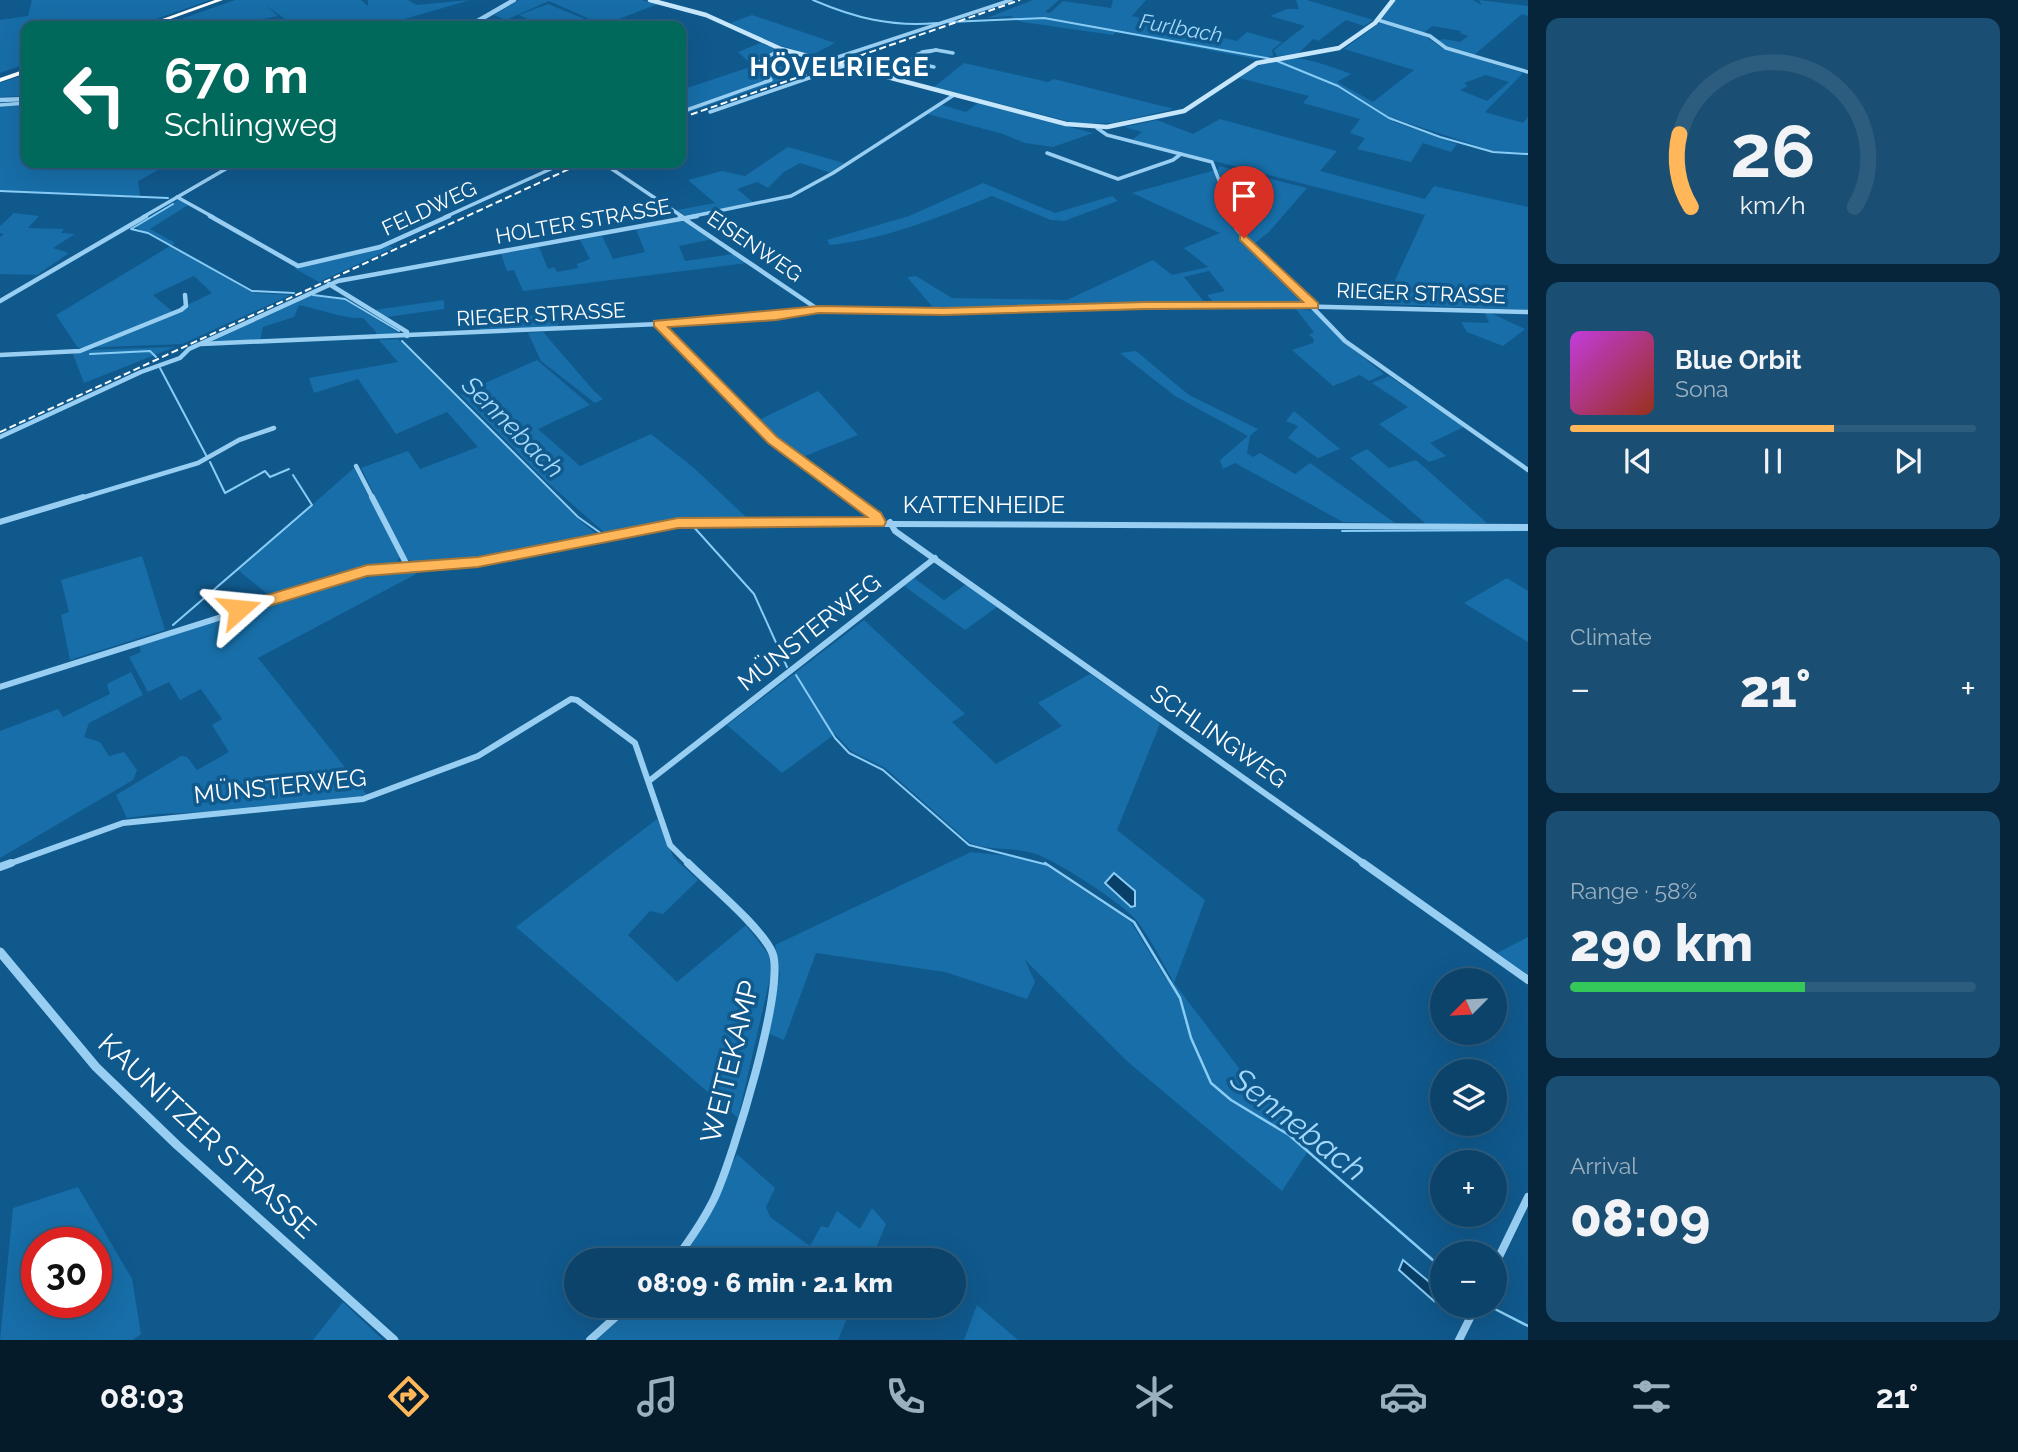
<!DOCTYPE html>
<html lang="en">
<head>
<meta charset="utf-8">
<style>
  body { margin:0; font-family:Raleway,sans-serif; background:#1a4e72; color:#f1f3f6; height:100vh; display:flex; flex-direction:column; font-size:26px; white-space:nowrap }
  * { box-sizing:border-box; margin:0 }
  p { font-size:23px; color:#9ab0c1 }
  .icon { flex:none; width:38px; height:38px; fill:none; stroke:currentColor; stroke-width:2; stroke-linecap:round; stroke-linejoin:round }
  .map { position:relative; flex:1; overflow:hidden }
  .drawer { display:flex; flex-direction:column; gap:18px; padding:18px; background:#07253a; width:490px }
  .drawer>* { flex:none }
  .guide { position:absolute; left:21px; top:21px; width:665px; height:147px; border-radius:14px; box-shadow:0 7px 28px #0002,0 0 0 2px #2c5c7e; background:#00695c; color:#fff; overflow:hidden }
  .needle { width:46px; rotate:246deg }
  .fabs { position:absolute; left:1430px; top:968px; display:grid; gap:14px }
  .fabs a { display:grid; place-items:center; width:77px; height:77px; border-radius:50%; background:#0c436a; box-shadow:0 7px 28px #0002,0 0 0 2px #2c5c7e; font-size:35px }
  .speed { position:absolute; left:21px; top:1227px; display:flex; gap:14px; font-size:35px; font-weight:700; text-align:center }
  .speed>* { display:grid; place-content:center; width:91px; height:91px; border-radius:50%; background:#0c436a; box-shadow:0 7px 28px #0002,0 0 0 2px #2c5c7e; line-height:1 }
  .speed .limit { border:10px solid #d22; background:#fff; color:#111 }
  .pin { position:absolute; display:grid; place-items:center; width:60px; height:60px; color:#fff; margin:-72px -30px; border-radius:50% 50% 50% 0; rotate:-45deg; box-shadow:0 0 7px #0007 }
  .pin .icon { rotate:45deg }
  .me { position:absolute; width:77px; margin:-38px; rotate:72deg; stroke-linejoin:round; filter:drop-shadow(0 0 5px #0008) }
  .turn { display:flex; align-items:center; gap:24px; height:147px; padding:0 28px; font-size:32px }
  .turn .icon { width:91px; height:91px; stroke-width:2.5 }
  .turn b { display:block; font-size:49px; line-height:60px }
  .big { font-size:52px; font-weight:800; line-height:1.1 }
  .drawer .widget { flex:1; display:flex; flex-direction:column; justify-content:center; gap:10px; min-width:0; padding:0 24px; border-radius:14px; background:#1a4e72 }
  .drawer .dial { align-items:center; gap:0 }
  .dial svg { height:182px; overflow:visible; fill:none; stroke:#2c5c7e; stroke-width:7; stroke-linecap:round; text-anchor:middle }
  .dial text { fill:#f1f3f6; stroke:none }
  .song { display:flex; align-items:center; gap:21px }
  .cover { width:84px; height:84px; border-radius:10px; background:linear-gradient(135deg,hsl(290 70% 55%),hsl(10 70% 35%)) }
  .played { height:7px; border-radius:4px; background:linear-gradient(90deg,#ffb759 65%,#2c5c7e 65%) }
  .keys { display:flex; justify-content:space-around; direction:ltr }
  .heat { display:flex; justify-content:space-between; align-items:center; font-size:38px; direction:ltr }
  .charge { height:10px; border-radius:5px; background:linear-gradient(90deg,#34c759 58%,#2c5c7e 0) }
  .trip { position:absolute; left:564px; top:1248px; width:402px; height:70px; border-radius:35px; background:#0c436a; box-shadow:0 7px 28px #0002,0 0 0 2px #2c5c7e; font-weight:800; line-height:70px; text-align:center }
  .dock { display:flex; height:112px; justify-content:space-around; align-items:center; background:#051b2a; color:#9ab0c1 }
  .dock .icon { width:49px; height:49px }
  .dock .on { color:#ffb759 }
  .dock b { font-size:32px; color:#f1f3f6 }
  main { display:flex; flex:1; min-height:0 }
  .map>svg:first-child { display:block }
</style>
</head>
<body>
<main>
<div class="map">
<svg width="1528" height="1340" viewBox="0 0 1528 1340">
  <rect width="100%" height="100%" fill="#10598d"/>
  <g fill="#176ea8" fill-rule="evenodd">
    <path d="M32 0H210L136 26H26V64L0 73V20L28 16Z"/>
    <path d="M235 0H361L368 6V0H408L417 5 470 0 398 21 403 26H295L265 5 278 16 225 26H161Z"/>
    <path d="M519 0H642L658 4 603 25 549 1 506 20 494 15Z"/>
    <path d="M1033 0H1059L1045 12 1050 13 1063 1 1111 8 1113 0H1146L1132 16 1237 41 1247 32 1282 42 1272 50 1273 56 1255 59 1116 32 1113 35 1022 22 1010 16 987 18Z"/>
    <path d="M1296 0H1307L1373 20 1364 26 1346 20 1318 41 1313 39 1298 54 1277 56 1274 50 1305 26 1270 16 1287 9H1299Z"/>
    <path d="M1396 0H1473L1482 5 1479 0 1528 6V16L1522 14 1473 56 1442 46 1437 41 1444 39 1460 42 1468 36 1460 33 1461 31 1433 26 1423 33 1381 19Z"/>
    <path d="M548 4 597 24 543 26 519 15Z"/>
    <path d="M752 15 835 43 812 55 775 44 730 23Z"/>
    <path d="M1381 22 1425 36 1442 48 1523 73 1485 112 1523 123 1528 117V153L1492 151 1393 118 1394 122 1457 144 1451 152 1423 143 1411 162 1357 149 1365 138 1350 133 1360 119 1303 103 1309 96 1239 78C1281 47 1308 58 1351 74L1337 82 1373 102 1414 70 1344 49ZM1486 75 1509 82 1487 101 1460 90 1468 86 1464 83Z"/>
    <path d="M760 43 781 50 764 62 790 69 777 74 784 79 681 115V90L753 66 738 52Z"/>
    <path d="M964 63 1048 82 1054 79 1174 109 1113 123 1079 124 934 87Z"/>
    <path d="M26 74V96L0 97V83Z"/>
    <path d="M978 103 1093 133 1053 147 1025 143 1003 134 928 114 942 105 966 112Z"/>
    <path d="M26 104V163L169 164 138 181 140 196 136 197 0 192V107Z"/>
    <path d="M1220 119 1337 151 1320 171 1425 199 1434 186 1528 207V310L1384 304 1425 215 1132 140 1142 132 1124 127 1157 120 1193 134Z"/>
    <path d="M788 147 844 163 831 173 800 163 784 172 768 188 757 182 737 189 754 203 687 217 677 210 715 203 688 180 722 171 745 176Z"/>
    <path d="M1219 166 1307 188 1269 232 1250 247 1305 302 1214 303 1207 295 1225 291 1209 271 1184 277 1206 304 936 311 907 277 916 276 952 298 1067 300 1153 260 1172 275 1208 267 1184 248 1220 233 1132 193 1219 169Z"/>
    <path d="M983 183 1055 213 1112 196 1118 201 1064 221 1051 220 992 196C939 217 887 239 830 245L827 240 909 216Z"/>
    <path d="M178 200 188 205 150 229 175 243 171 246 254 293 291 295 182 344 78 348 56 315 170 246 134 226ZM194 276 212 293 173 312 153 295Z"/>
    <path d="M14 213 39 216 28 228 64 229 61 233 75 234 53 248 69 253 37 275 0 274V237L4 234 0 233V226Z"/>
    <path d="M683 221 713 239 679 246 685 261 733 254 747 263 523 291 514 270 507 271 501 254 539 247 548 269 554 267 557 272 578 268 577 264 590 259 580 240 602 236 613 259 645 252 636 229Z"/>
    <path d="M390 246 393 248 319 282 294 268Z"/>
    <path d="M307 295 345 300 402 335 376 336V332L363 318C343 319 320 309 299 305L294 317 263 327 260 342 209 343Z"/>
    <path d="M444 300V309L387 317 374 310Z"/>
    <path d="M1295 308 1314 311 1343 341 1384 374 1369 381 1360 375 1333 386 1292 350 1313 343 1314 339 1309 335 1314 332Z"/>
    <path d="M1484 310 1525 329 1503 346 1467 332 1461 322 1489 323Z"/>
    <path d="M558 313V328L480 331V320Z"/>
    <path d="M543 332 594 391 603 399 595 403 541 361 528 333Z"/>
    <path d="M398 339 577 518 599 536C555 544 445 575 406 559L361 468 408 451 420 469 478 447 447 412 396 434 358 379 314 393 309 378 398 362 379 340Z"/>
    <path d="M175 347 84 383 73 354 85 350Z"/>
    <path d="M1136 351 1189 395 1258 429 1250 436 1247 453 1253 457 1260 453 1295 474 1310 463 1395 523 1343 522 1235 463 1223 469 1220 460 1248 436 1175 396 1120 353Z"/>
    <path d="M537 360 590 405 538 429 580 466 651 434 694 468 748 519H674L606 534 547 482 460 394Z"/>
    <path d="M1389 376 1464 427 1430 443 1446 456 1429 462 1379 424 1408 407 1372 383Z"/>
    <path d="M818 391 858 435 800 458 759 420Z"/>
    <path d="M1294 411 1340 449 1318 458 1288 438 1298 426 1286 421Z"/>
    <path d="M1367 449 1389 468 1416 460 1487 523 1426 524 1350 458Z"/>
    <path d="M354 468 400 557 395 564 359 570 271 597 238 570Z"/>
    <path d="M142 556 165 630 70 660 61 615 69 612 61 580Z"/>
    <path d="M413 569 416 574 258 658 367 795 240 811 157 814 127 818 116 795 181 756 187 757 197 770 229 752 212 725 222 719 201 689 180 700 169 682 148 692 129 657 141 652 139 645 336 583Z"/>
    <path d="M914 578 944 600 966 584 997 607 965 630 904 586Z"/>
    <path d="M1507 578 1528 591V642L1464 603Z"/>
    <path d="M864 620 965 714 952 722 996 764 1062 726 1038 703 1090 674 1157 720 1160 724 1117 830 1205 900 1174 983 1255 1089 1312 1145 1282 1191 1128 1062 1025 960 1035 982 1027 999 945 972 816 953 784 1040 767 1033 780 975 775 945 971 852 1019 857 1044 864 1131 922 1166 979 1173 981C1162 962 1151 939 1137 921 1124 904 1054 859 1033 853 1012 847 991 851 970 843L885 768 851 751 835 734 782 773 727 725Z"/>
    <path d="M131 672 143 695 89 723 84 737 100 742 109 756 124 752 137 770 133 780 0 858V869V731L58 709 63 717 110 694 107 684Z"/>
    <path d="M657 819 674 858 698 880 663 914 650 911 628 935 677 982 746 925 769 955 771 974 738 1118 516 927Z"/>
    <path d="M1528 937V975L1497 953Z"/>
    <path d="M737 1154 775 1188 766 1207 770 1217 810 1246 821 1226 828 1228 837 1211 860 1229 872 1208 886 1224 871 1260H679L692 1244Z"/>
    <path d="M78 1187 132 1279 141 1334 133 1340H0L13 1208ZM96 1242V1302H37V1242Z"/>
    <path d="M343 1302 383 1340H313Z"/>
    <path d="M977 1305 1018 1340H964Z"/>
    <path d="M634 1306H852L838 1340H596Z"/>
  </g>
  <g fill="#094069" stroke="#89ccf6" stroke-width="2">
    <path d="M1114 873 1135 891V906L1131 907 1105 883Z"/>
    <path d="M1403 1260 1439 1290 1434 1301 1399 1270Z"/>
  </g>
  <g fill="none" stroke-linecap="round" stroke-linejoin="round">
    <g stroke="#89ccf6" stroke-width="2">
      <path d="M813 0C855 18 891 27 937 23"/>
      <path d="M949 22 1044 18 1272 59"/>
      <path d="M1277 61 1338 86 1389 118 1440 137 1493 152 1528 154"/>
      <path d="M0 191 168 198"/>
      <path d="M173 204 131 229 148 233 252 291 294 293"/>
      <path d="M313 295 345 299 399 331"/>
      <path d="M402 341 578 517 602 534"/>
      <path d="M90 354 150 351 156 357"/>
      <path d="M160 368 207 457"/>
      <path d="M210 462 225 493 265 471 270 477 289 469"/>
      <path d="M692 525 754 594 787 667"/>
      <path d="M1342 531 1528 530"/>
      <path d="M612 539 628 536"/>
      <path d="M173 625 312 505 293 475"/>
      <path d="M796 675 835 738 849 753 883 770 969 845 1048 865"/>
    </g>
    <g stroke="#89ccf6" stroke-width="2.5">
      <path d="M1045 863 1134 922 1180 998 1191 1038 1211 1083 1231 1100 1289 1135 1442 1268"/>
      <path d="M1489 1306 1528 1326"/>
    </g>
    <g stroke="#98cef2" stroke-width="3.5">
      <path d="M1378 20 1430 36 1446 48 1528 72"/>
      <path d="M936 50 953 53"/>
      <path d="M826 61 1011 0"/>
      <path d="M910 62 934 67"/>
      <path d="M891 78 918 54 936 50 922 52"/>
      <path d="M0 105 26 103"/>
      <path d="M681 112 771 80 759 62 781 49"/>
      <path d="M710 112 844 66"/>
      <path d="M1097 128 1107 135 1212 162 1233 217"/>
      <path d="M1047 153 1118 179 1173 160 1181 154"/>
      <path d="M603 163 683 217"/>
      <path d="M177 197 213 217"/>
      <path d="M143 217 236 163"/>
      <path d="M445 217 564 163"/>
      <path d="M689 217 791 196 833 173 954 95"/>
    </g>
    <g stroke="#98cef2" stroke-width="4.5">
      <path d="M210 216 298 266 380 247 449 216"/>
      <path d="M680 216 819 310"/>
      <path d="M1232 216 1237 229 1345 341 1528 470"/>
      <path d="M329 284 407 332V336"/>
      <path d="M0 301 146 216"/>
      <path d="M659 324 772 440 853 499"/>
      <path d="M201 344 659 324 819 310 944 312 1254 305 1528 312"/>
      <path d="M0 355 80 351 181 310 186 306 185 295"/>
      <path d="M0 437 141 372 180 358 189 349 338 281 697 216"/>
      <path d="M356 466 373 499"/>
      <path d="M78 499 198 463 239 440 274 428"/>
    </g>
    <g stroke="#98cef2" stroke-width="6">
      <path d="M372 497 408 567"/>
      <path d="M850 497 876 516 878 522"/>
      <path d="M0 522 83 497"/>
      <path d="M890 522 895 531 1366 865"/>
      <path d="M0 687 367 571 479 562 678 523 1528 527"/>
      <path d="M649 781 935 558"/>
      <path d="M6 865 123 823 363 799 478 756 571 699 577 700 635 743 670 845 690 865"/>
    </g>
    <g stroke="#98cef2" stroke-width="8">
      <path d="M1363 863 1528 980"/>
      <path d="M0 867 11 863"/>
      <path d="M675 1260C690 1240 704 1220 715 1197 732 1160 787 984 772 952 760 926 710 885 688 863"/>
      <path d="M1494 1267 1528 1197"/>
      <path d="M590 1340 628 1306"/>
      <path d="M1459 1340 1476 1306"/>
    </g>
    <g stroke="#98cef2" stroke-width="4.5">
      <path d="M469 26 514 0"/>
      <path d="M0 100 26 99"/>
    </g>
    <path stroke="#98cef2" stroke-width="9" d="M0 952 96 1067 177 1145 394 1340"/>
    <path stroke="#c6e6fc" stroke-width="4.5" d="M650 0 706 15 781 49 1066 124 1107 127 1184 111 1257 63 1339 48 1375 23 1393 0"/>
    <g fill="#fff" fill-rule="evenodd">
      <path d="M215 0H223L151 26H143Z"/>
      <path d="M26 69V73L0 82V78Z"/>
    </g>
    <g stroke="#fff" stroke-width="2" stroke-dasharray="7 3.5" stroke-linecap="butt">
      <path d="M681 118 1020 0"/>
      <path d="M0 432 582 163"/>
    </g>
  </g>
  <path fill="#ffb759" stroke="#a6773a" stroke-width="2" d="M1244 234 1318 303V308L1145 309 944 315 819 313 776 320 668 327 777 437 881 513 886 522 884 526 678 528 478 567 367 576 239 615 232 609 234 605 367 565 478 557 678 518 867 517 768 443 654 326V321L819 306 944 308 1145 302H1303L1240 240V235Z"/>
  <g text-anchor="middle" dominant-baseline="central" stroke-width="7" stroke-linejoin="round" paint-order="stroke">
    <g font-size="21" font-style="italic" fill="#a3d8fa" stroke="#10598d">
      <text transform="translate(1181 28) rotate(10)">Furlbach</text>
    </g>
    <g font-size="21" fill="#fff" stroke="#10598d">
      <text transform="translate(429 208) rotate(-25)">FELDWEG</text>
      <text transform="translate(583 221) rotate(-10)">HOLTER STRASSE</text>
      <text transform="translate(755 246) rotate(34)">EISENWEG</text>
      <text transform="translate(1421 293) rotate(2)">RIEGER STRASSE</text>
      <text transform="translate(541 314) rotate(-3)">RIEGER STRASSE</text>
    </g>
    <g font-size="24" fill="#fff" stroke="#10598d">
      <text x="984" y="504">KATTENHEIDE</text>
      <text transform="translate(809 632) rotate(-38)">MÜNSTERWEG</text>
      <text transform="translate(1219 736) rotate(35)">SCHLINGWEG</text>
      <text transform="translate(280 786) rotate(-6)">MÜNSTERWEG</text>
    </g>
    <g font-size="26" font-weight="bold" letter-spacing="2" fill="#fff" stroke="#10598d">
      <text x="840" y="67">HÖVELRIEGE</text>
    </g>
    <g font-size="26" font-style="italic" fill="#a3d8fa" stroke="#10598d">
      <text transform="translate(513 427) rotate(45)">Sennebach</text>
    </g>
    <g font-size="28" fill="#fff" stroke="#10598d">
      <text transform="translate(730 1062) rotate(-76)">WEITEKAMP</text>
      <text transform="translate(207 1136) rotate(43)">KAUNITZER STRASSE</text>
    </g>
    <g font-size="32" font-style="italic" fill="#a3d8fa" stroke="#10598d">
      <text transform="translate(1299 1124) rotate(38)">Sennebach</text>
    </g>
  </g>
</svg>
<div class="fabs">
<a><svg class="needle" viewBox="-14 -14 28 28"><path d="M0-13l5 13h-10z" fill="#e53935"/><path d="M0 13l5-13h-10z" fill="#9ab0c1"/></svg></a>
<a><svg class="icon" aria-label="layers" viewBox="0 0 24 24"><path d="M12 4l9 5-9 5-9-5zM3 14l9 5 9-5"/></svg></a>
<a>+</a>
<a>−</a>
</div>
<div class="speed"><div class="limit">30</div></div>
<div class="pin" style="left:1244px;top:238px;background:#d93025"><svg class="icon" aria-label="arrive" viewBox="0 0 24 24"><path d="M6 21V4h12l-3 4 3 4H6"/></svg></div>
<svg class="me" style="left:239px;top:609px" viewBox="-20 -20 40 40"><path d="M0-17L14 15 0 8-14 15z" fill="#ffb759" stroke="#fff" stroke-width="4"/></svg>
<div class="trip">08:09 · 6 min · 2.1 km</div>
<div class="guide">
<div class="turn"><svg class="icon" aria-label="left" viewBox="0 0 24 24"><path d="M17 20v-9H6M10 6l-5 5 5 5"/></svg><div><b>670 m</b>Schlingweg</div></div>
</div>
</div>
<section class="drawer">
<div class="widget dial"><svg viewBox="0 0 100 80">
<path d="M14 69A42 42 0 1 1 86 69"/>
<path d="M14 69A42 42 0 0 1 9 37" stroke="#ffb759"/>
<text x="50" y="56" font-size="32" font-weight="700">26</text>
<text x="50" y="72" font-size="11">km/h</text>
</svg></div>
<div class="widget">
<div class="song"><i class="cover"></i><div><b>Blue Orbit</b><p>Sona</p></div></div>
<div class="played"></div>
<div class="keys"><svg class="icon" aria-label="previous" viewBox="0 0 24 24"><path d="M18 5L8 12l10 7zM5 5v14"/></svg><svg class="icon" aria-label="pause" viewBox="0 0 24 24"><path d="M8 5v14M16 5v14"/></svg><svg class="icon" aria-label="next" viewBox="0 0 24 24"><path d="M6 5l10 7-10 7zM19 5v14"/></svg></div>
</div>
<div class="widget"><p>Climate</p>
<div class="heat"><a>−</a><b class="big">21°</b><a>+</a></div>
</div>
<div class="widget"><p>Range · 58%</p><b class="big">290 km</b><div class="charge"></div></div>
<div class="widget"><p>Arrival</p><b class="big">08:09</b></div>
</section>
</main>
<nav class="dock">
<b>08:03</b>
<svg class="icon on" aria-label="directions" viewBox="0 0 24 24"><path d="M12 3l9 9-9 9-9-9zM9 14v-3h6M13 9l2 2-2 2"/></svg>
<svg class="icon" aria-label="music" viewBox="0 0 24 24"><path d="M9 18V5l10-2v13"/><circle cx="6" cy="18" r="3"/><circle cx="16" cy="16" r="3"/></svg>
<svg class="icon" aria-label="phone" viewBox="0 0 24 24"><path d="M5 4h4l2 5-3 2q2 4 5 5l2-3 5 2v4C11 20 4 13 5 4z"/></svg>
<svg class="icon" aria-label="climate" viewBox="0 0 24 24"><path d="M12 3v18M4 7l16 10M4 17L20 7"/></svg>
<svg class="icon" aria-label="car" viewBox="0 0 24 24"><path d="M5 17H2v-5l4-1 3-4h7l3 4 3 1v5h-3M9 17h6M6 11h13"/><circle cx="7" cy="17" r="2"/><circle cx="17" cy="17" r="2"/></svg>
<svg class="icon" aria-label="filters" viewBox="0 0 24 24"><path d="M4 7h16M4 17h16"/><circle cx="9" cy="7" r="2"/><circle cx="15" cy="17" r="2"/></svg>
<b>21°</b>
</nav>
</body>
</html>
